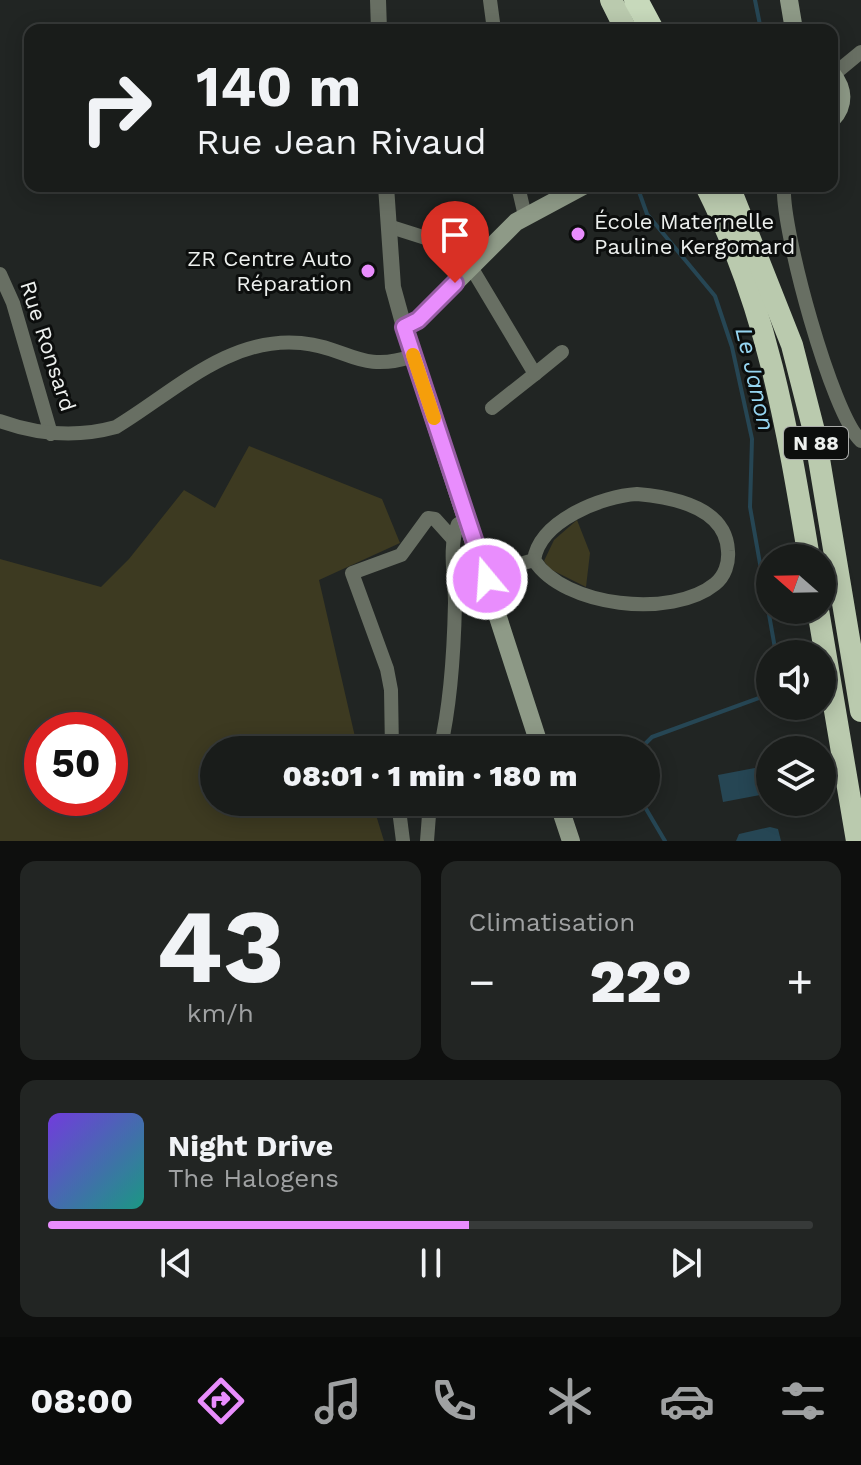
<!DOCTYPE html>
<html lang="fr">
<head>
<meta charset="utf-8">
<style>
  body { margin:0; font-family:"Work Sans",sans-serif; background:#222523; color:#f1f3f6; height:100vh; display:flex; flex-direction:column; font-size:30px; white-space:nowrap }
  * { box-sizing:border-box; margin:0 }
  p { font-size:26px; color:#9fa1a2 }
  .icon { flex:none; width:44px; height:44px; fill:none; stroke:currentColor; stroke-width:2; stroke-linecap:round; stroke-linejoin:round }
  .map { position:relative; height:841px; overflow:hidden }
  .side { display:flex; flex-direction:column; gap:20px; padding:20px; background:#0e0f0e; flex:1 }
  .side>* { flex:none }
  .banner { position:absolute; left:24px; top:24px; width:814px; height:168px; border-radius:16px; box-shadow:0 4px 20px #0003,0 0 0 2px #373a39; background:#191c1a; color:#f1f3f6; overflow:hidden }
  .needle { width:52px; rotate:290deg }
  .fabs { position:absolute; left:756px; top:544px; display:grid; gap:16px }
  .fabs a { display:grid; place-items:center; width:80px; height:80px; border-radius:50%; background:#191c1a; box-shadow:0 4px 20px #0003,0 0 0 2px #373a39; font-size:40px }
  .speed { position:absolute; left:24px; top:712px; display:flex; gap:16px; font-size:40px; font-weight:700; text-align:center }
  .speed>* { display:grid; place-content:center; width:104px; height:104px; border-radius:50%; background:#191c1a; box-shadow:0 4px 20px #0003,0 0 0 2px #373a39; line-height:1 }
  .speed .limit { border:12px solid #d22; background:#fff; color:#111 }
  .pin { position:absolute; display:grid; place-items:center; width:68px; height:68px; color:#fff; margin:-82px -34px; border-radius:50% 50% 50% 0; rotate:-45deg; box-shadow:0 0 8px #0007 }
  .pin .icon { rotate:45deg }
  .me { position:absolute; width:88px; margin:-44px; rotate:342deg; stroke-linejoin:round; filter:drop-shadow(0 0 6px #0008) }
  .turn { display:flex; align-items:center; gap:28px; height:168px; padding:0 40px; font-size:36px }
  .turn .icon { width:104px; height:104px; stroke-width:2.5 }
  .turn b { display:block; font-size:56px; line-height:68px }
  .big { font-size:60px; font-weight:800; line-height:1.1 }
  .side .tile { flex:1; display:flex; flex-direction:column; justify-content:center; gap:12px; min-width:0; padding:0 28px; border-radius:16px; background:#222523 }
  .side .dial { align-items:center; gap:0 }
  .dial b { font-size:104px; line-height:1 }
  .song { display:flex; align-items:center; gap:24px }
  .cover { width:96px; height:96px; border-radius:12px; background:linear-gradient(135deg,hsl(260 70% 55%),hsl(170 70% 35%)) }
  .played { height:8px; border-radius:4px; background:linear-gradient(90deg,#e98dfd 55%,#373a39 55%) }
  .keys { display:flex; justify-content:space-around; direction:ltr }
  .heat { display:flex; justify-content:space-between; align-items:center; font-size:44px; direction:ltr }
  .side .tiles { flex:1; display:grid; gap:20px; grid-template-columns:1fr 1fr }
  .tile:last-child { grid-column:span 2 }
  .trip { position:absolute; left:200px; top:736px; width:460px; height:80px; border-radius:40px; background:#191c1a; box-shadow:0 4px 20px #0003,0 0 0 2px #373a39; font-weight:800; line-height:80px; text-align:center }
  .tabs { display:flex; height:128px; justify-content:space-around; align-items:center; background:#0a0b0a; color:#9fa1a2 }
  .tabs .icon { width:56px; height:56px }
  .tabs .on { color:#e98dfd }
  .tabs b { font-size:36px; color:#f1f3f6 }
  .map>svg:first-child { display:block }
</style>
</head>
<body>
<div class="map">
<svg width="861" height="841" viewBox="0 0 861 841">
  <rect width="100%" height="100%" fill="#212523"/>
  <g fill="#3d3a21" fill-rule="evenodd">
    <path d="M249 446 382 499 400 543 319 580 358 750H214V802H372L384 841H0V559L101 587 129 559 184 490 215 508ZM42 730H110V798H42Z"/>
    <path d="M577 520 590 553 586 587 550 569 544 561 554 540Z"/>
  </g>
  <g fill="#264654">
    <path d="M760 767 765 794 723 802 718 775Z"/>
    <path d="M770 827 778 829 781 841H736L739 834Z"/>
  </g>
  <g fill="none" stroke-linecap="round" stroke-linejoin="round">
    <g stroke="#264654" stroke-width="4">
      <path d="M755 0 761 30"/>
      <path d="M637 186 647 214 715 296 732 347 752 439 750 507 776 654"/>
      <path d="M639 750 652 737 770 694"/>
      <path d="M642 802 665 841"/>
    </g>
    <g stroke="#686f63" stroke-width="14">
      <path d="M490 0 494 30"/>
      <path d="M833 75 861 52"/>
      <path d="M518 186 525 216"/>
      <path d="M784 186C781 228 832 415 861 441"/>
      <path d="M388 226 429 239 456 270"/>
      <path d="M471 267 535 374 492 408"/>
      <path d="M0 274 13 303 51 434"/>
      <path d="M535 374 562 352"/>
      <path d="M0 421C39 435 76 438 116 427 174 392 229 336 301 343 348 347 360 374 413 356"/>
      <path d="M637 494C672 497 726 507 728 551 729 563 725 576 715 584 672 619 564 607 534 560 540 520 603 496 637 494Z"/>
      <path d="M485 574 534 560"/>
      <path d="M392 750 391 690 387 669 352 573 401 555 428 518 435 519 453 539"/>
      <path d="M440 750C451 703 454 651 455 603 455 577 448 548 458 524L467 519"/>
      <path d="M398 802 403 841"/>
      <path d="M427 841 430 802"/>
    </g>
    <g stroke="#686f63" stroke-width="16">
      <path d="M378 0 379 30"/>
      <path d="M386 186 393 287 404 327"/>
    </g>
    <g stroke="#8e9a87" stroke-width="18">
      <path d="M789 0 794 30"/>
      <path d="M832 74C844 89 845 105 832 119"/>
      <path d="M541 750 404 327 418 320 516 222 583 186"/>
      <path d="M558 802 571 841"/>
    </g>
    <g stroke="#bacaae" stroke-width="22">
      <path d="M611 0 626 30"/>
      <path d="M706 186C767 307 787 426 809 558"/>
      <path d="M729 186 792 345 815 435 861 711"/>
      <path d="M818 610 857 841"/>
    </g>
    <path stroke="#c7d9bb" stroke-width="24" d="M636 0 652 30"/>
  </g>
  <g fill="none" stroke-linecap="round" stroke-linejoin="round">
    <defs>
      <path id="route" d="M455 283 418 320 404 327 487 579"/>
    </defs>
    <use href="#route" stroke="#975ca4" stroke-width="20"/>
    <use href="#route" stroke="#e98dfd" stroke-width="14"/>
    <path stroke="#f59e0b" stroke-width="14" d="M413 355 434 418"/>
  </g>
  <g fill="#e98dfd" stroke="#0c0e0d" stroke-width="3">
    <circle cx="578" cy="234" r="8"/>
    <circle cx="368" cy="271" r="8"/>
  </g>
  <g text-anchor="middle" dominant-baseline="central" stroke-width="6" stroke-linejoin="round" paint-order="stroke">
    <rect fill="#0c0e0d" stroke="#aaacaa" stroke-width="2" x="784" y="427" width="64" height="32" rx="6"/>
    <g font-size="20" font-weight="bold" fill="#edf0ee">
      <text x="816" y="443">N 88</text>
    </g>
    <g font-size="22" fill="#edf0ee" stroke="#0c0e0d" text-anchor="start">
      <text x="594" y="221">École Maternelle<tspan x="594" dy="25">Pauline Kergomard</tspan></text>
      <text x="352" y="258" text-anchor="end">ZR Centre Auto<tspan x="352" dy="25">Réparation</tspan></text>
    </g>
    <g font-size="22" fill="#edf0ee" stroke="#0c0e0d">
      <text transform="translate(48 346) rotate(72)">Rue Ronsard</text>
    </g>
    <g font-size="24" font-style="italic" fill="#96d5f1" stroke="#0c0e0d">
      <text transform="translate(755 379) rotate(77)">Le Janon</text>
    </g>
  </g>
</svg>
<div class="fabs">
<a><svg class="needle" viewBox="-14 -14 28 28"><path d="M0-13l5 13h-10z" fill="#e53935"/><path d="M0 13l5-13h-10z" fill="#9fa1a2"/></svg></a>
<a><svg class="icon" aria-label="sound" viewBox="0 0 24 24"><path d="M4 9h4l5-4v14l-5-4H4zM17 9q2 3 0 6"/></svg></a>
<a><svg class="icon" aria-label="layers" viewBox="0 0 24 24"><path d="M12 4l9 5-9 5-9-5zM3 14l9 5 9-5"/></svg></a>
</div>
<div class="speed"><div class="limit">50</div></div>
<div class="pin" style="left:455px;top:283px;background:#d93025"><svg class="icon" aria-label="arrive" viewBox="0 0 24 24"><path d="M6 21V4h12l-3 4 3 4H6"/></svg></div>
<svg class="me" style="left:487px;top:579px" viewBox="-20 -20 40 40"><circle r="17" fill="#e98dfd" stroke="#fff" stroke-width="3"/><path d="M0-11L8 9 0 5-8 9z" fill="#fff"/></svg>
<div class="trip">08:01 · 1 min · 180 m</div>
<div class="banner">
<div class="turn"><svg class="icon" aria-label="right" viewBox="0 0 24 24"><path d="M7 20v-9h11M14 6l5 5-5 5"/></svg><div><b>140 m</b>Rue Jean Rivaud</div></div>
</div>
</div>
<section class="side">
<div class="tiles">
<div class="tile dial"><b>43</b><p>km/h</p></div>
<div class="tile"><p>Climatisation</p>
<div class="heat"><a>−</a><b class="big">22°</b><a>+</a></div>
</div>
<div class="tile">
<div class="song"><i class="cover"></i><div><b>Night Drive</b><p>The Halogens</p></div></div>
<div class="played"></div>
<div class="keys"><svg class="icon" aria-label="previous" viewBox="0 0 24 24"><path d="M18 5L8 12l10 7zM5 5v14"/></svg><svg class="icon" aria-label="pause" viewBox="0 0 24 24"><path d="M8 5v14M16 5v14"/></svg><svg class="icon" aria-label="next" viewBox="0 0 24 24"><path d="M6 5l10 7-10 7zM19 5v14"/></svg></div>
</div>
</div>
</section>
<nav class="tabs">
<b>08:00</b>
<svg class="icon on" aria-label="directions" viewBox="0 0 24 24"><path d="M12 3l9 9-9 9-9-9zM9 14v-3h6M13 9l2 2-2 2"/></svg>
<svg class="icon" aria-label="music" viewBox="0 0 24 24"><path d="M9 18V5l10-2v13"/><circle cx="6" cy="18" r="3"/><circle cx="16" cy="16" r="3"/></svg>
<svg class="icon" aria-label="phone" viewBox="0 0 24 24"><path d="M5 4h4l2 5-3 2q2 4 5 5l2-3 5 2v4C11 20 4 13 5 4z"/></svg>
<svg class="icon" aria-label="climate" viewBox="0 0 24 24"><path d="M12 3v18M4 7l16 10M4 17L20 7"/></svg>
<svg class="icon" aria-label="car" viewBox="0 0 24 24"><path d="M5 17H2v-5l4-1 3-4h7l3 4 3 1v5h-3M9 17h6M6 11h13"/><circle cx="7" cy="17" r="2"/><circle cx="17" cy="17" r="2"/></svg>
<svg class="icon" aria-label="filters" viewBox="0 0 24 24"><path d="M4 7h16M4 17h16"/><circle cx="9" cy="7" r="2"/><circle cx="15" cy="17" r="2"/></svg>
</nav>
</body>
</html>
